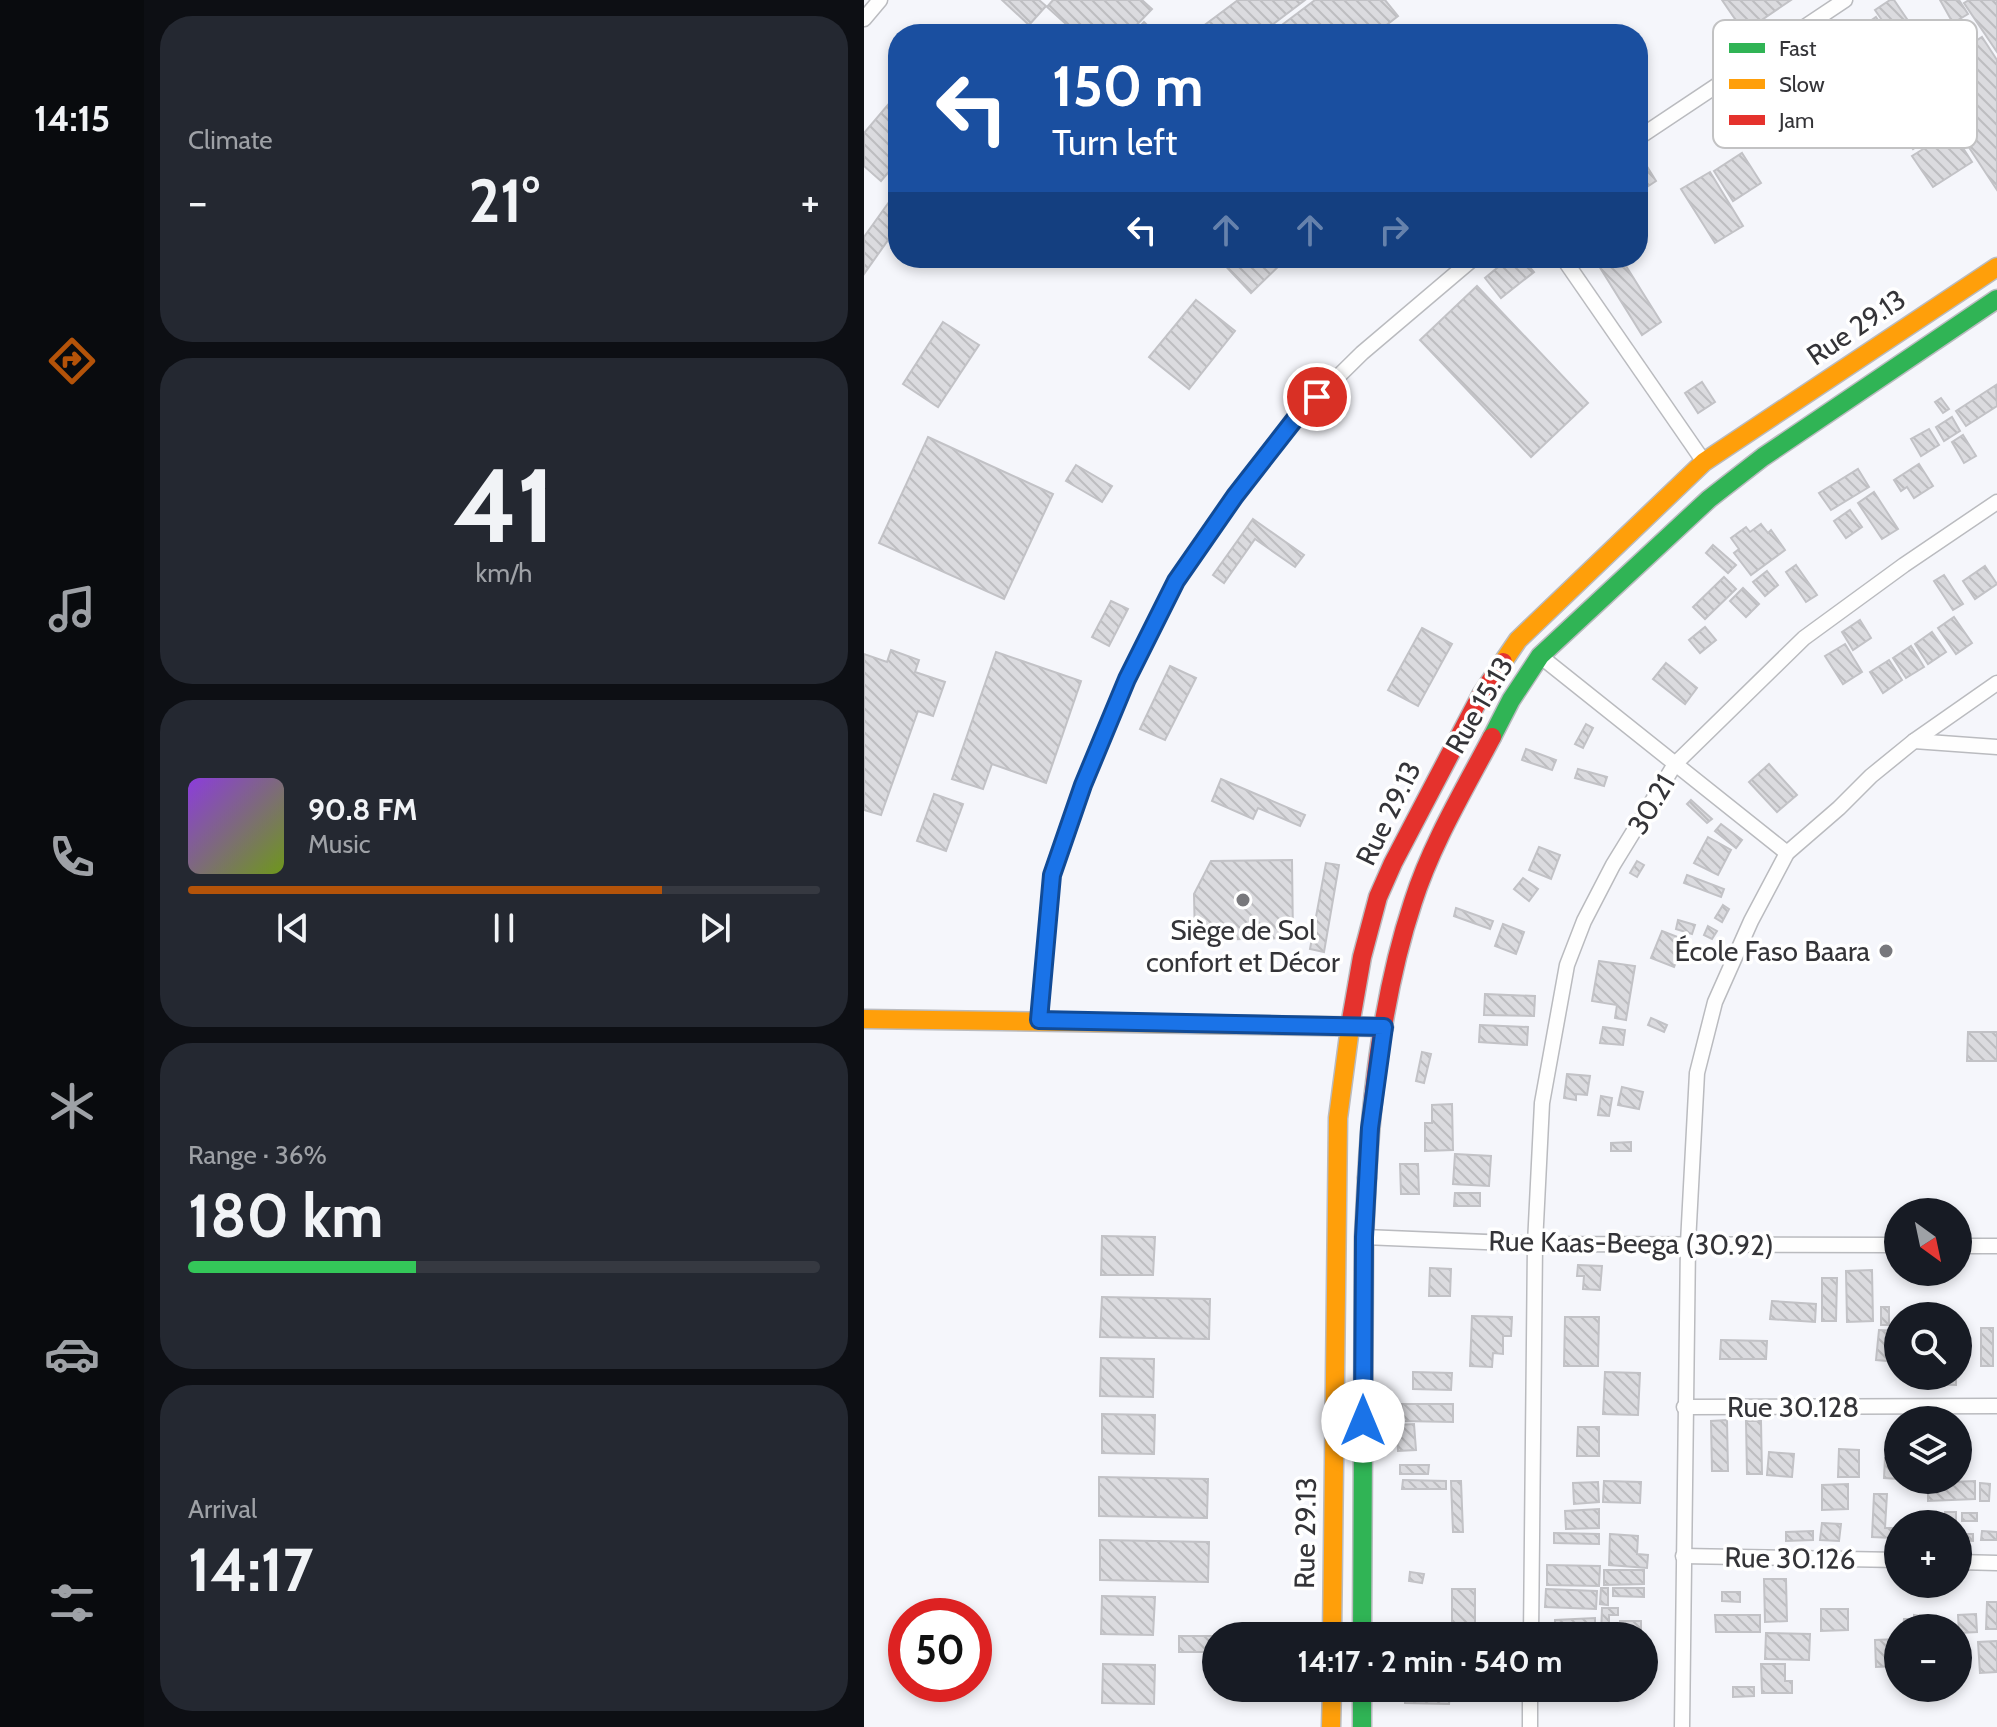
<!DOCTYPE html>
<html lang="en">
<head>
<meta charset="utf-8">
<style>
  body { margin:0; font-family:Cabin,sans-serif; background:#242831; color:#f1f3f6; height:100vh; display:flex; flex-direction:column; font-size:30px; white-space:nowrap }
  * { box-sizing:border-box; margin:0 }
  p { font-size:26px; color:#9ea1a6 }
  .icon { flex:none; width:44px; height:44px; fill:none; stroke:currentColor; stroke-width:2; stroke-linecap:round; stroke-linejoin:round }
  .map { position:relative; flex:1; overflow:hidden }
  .details { display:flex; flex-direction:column; gap:16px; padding:16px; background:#0d0f14; width:720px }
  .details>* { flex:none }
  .banner { position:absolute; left:24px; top:24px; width:760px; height:244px; border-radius:32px; box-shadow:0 4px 12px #0003; background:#1a4fa0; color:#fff; overflow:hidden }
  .needle { width:52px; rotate:147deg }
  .buttons { position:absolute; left:1020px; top:1198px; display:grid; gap:16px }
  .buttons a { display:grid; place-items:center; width:88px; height:88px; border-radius:50%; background:#171b24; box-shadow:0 4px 12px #0003; font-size:40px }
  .speed { position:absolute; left:24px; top:1598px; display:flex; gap:16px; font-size:40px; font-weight:700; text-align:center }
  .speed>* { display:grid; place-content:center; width:104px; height:104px; border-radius:50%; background:#171b24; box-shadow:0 4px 12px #0003; line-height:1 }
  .speed .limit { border:12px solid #d22; background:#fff; color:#111 }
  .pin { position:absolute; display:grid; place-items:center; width:68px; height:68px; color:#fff; margin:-34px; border:4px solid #fff; border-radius:50%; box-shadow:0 2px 8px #0007 }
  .me { position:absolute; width:88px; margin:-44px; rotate:0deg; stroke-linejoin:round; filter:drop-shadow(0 0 6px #0008) }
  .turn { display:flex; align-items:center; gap:28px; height:168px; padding:0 32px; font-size:36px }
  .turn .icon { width:104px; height:104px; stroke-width:2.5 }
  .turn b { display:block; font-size:56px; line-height:68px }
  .lanes { display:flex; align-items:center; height:76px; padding:0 32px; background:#0003; justify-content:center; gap:40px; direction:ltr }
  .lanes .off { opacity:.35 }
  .big { font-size:60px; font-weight:700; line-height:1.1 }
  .details .widget { flex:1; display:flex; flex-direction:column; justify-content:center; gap:12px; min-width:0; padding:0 28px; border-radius:32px; background:#242831 }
  .details .dial { align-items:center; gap:0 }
  .dial b { font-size:104px; line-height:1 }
  .song { display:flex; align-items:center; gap:24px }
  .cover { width:96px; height:96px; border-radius:12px; background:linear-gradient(135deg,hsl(270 70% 55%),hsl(80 70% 35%)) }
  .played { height:8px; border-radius:4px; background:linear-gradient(90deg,#b45309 75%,#363941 75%) }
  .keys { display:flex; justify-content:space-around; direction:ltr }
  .heat { display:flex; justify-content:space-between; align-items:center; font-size:44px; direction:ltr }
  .charge { height:12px; border-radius:6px; background:linear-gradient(90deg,#34c759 36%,#363941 0) }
  .trip { position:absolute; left:338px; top:1622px; width:456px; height:80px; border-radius:40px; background:#171b24; box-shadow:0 4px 12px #0003; font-weight:700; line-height:80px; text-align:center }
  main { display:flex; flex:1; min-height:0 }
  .dock { display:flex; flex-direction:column; width:144px; justify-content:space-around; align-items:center; background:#090b0e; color:#9ea1a6 }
  .dock .icon { width:56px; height:56px }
  .dock .on { color:#b45309 }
  .dock b { font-size:36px; color:#f1f3f6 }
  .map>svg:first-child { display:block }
</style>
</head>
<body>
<main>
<nav class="dock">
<b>14:15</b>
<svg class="icon on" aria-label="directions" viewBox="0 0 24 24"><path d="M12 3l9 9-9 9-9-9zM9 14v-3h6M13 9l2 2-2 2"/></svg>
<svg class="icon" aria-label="music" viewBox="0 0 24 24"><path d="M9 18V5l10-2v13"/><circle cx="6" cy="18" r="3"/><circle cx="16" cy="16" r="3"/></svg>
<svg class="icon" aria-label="phone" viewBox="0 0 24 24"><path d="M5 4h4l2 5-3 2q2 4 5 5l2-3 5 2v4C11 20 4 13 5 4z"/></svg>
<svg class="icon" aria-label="climate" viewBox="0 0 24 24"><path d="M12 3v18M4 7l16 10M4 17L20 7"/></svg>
<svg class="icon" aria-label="car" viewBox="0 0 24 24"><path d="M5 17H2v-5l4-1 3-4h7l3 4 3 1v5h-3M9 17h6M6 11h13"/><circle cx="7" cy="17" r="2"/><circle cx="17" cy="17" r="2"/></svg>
<svg class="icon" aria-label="filters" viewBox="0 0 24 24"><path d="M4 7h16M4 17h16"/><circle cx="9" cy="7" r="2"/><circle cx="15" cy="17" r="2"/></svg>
</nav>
<section class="details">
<div class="widget"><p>Climate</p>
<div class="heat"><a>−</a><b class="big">21°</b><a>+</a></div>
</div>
<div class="widget dial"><b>41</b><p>km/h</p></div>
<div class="widget">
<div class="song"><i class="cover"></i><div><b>90.8 FM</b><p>Music</p></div></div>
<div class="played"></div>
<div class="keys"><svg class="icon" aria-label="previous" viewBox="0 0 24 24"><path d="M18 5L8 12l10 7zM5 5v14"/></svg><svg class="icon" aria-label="pause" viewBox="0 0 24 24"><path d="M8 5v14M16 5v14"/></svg><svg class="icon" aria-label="next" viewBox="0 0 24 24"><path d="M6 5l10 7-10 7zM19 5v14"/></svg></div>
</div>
<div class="widget"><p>Range · 36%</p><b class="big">180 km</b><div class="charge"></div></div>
<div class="widget"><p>Arrival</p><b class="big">14:17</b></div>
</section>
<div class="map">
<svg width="1133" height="1727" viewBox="0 0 1133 1727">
  <defs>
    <pattern id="building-back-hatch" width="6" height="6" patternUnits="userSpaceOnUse" patternTransform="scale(2)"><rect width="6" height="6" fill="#dbdbdf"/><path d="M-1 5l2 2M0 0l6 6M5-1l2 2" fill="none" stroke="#bdbdc0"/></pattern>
  </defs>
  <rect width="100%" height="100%" fill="#f5f6fb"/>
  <g fill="url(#building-back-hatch)" stroke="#c2c2c6" stroke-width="2">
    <path d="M138 0H175L182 6 165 25Z"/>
    <path d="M189 0H278L288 9 264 34H213L183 7Z"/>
    <path d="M374 0H441L396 34H337L334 30Z"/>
    <path d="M451 0H521L534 16 511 34H406Z"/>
    <path d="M858 0H927L880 32Z"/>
    <path d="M1026 0H1030L1047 25 1029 36 1011 10Z"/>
    <path d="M1076 0H1095L1104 14 1089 23Z"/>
    <path d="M1105 0H1133V52L1100 3Z"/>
    <path d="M1012 17 1026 37 1017 44 1002 24Z"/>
    <path d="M280 22 292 34H269Z"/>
    <path d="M1118 37 1133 60V190L1058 76Z"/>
    <path d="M1038 67 1079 129 1049 149 1007 87Z"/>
    <path d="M34 93V161L17 181 0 166V133Z"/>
    <path d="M1088 131 1108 162 1069 187 1048 156Z"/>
    <path d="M878 153 897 183 869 201 850 171Z"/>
    <path d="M779 160 792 181 774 193V164Z"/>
    <path d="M846 172 879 226 851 243 817 189Z"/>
    <path d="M25 202 34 208V226L0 274V237Z"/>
    <path d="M354 258H423L387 293Z"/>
    <path d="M645 258H658L670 272 637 298 621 278Z"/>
    <path d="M730 258H757L797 322 778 335Z"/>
    <path d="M613 286 724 403 667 457 556 340Z"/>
    <path d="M332 300 371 331 325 389 285 357Z"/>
    <path d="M79 322 115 345 74 407 39 384Z"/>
    <path d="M838 382 851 402 834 413 821 393Z"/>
    <path d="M1132 385 1133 406 1102 426 1092 411Z"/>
    <path d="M1077 398 1085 409 1079 413 1071 402Z"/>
    <path d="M1088 417 1096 431 1080 441 1072 427Z"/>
    <path d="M1065 429 1075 445 1057 456 1047 439Z"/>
    <path d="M1099 435 1112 456 1100 463 1088 442Z"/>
    <path d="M64 437 189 494 140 599 15 543Z"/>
    <path d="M1055 464 1069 486 1050 498 1043 487 1037 491 1030 480Z"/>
    <path d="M212 465 248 486 238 502 202 481Z"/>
    <path d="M994 469 1005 487 967 510 955 493Z"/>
    <path d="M1010 492 1034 529 1018 539 994 503Z"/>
    <path d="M986 510 998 527 982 538 970 521Z"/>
    <path d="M389 519 440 555 431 567 391 539 360 583 349 575Z"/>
    <path d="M897 524 904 533 907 530 921 550 887 575 870 553 875 549 867 538 882 527 886 532Z"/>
    <path d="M849 545 872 565 864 573 842 553Z"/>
    <path d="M932 565 953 595 942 602 922 572Z"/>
    <path d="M1121 566 1133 584 1111 599 1099 581Z"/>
    <path d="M903 571 914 585 901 596 889 582Z"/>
    <path d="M1080 575 1099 604 1089 610 1070 581Z"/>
    <path d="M860 577 872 589 841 619 829 607Z"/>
    <path d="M879 588 895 604 882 617 866 601Z"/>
    <path d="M247 601 264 609 245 646 228 637Z"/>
    <path d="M1090 617 1108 643 1092 654 1074 628Z"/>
    <path d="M996 620 1007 638 989 650 978 632Z"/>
    <path d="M841 627 852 640 836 653 825 640Z"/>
    <path d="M558 628 588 644 554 706 524 690Z"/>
    <path d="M1068 632 1082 652 1064 664 1051 644Z"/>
    <path d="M981 644 998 672 979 684 961 656Z"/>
    <path d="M1047 646 1060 667 1042 678 1029 658Z"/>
    <path d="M27 650 55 660 51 672 81 682 69 716 54 711 17 815 0 810V654L23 662Z"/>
    <path d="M132 652 217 681 182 783 128 764 119 789 88 779Z"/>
    <path d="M1025 660 1038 680 1019 693 1006 672Z"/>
    <path d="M802 663 833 688 821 704 789 679Z"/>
    <path d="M306 666 332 678 301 740 276 729Z"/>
    <path d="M722 724 729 728 719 748 711 744Z"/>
    <path d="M662 749 692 760 688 770 658 760Z"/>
    <path d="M905 764 933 795 913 812 885 782Z"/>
    <path d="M714 769 743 777 740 786 711 778Z"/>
    <path d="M357 779 441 815 436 826 394 808 389 819 348 801Z"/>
    <path d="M70 794 99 804 82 851 53 841Z"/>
    <path d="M827 800 848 819 843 823 823 804Z"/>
    <path d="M857 824 878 840 872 848 851 831Z"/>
    <path d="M844 837 867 850 854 875 830 863Z"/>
    <path d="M675 847 696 855 687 879 665 870Z"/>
    <path d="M428 860 429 938 331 940 330 894 347 861Z"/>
    <path d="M773 861 780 865 773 877 766 873Z"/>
    <path d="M462 863 475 865 460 952 446 949Z"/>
    <path d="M823 875 860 889 857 897 820 883Z"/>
    <path d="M659 878 674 889 665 901 650 889Z"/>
    <path d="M859 905 865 909 858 922 851 918Z"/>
    <path d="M592 908 629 921 626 929 590 916Z"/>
    <path d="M814 920 831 925 828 934 812 929Z"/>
    <path d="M639 924 660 932 652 954 631 946Z"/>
    <path d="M844 926 853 931 848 939 840 935Z"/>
    <path d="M798 931 824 941 820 951 817 950 810 967 787 958Z"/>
    <path d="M735 961 771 966 762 1020 751 1018 753 1005 728 1001Z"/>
    <path d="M621 994 671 996 670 1016 620 1015Z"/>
    <path d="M787 1018 803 1025 800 1032 784 1025Z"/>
    <path d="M616 1025 664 1027 663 1045 615 1042Z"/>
    <path d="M739 1027 761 1030 759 1045 736 1043Z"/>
    <path d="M1104 1032H1133V1061H1103Z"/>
    <path d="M558 1052 567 1054 560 1083 552 1081Z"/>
    <path d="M703 1074 726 1076 723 1095 712 1094V1100L700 1098Z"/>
    <path d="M758 1087 779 1092 775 1109 754 1105Z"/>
    <path d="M737 1096 748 1098 745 1116 734 1115Z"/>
    <path d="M588 1104 589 1150 561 1151V1123H568V1105Z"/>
    <path d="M767 1142V1151H747V1143Z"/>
    <path d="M591 1154 627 1156 625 1186 589 1184Z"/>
    <path d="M536 1164H554L555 1194H537Z"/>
    <path d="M591 1193H616V1206H590Z"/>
    <path d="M238 1236 291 1237 289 1275H237Z"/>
    <path d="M714 1265 738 1266 736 1290 719 1289 720 1276H713Z"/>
    <path d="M566 1268 587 1269 586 1296H565Z"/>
    <path d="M1008 1270 1009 1321 983 1322 982 1271Z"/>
    <path d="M958 1278H973L972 1321H958Z"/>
    <path d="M238 1297 346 1299 345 1339 236 1337Z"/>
    <path d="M908 1301 952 1304 951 1322 906 1319Z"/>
    <rect x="1017" y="1307" width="8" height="18"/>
    <path d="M608 1316 648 1317 647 1336H639V1354L629 1353 628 1367 606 1366Z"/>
    <path d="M701 1317H735L734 1366H700Z"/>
    <rect x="1117" y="1328" width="12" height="38"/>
    <path d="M1015 1330 1034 1331V1362L1012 1360Z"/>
    <path d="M857 1340 903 1341 902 1359H856Z"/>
    <path d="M237 1358 290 1359 289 1397 236 1396Z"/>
    <path d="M549 1372 588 1373 587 1390 549 1389Z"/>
    <path d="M741 1372 776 1373 774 1415 739 1414Z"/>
    <path d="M1067 1377 1092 1378V1385L1066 1384Z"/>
    <path d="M538 1404H589V1422L538 1421Z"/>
    <path d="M238 1414 291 1415 290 1454 238 1453Z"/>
    <path d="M863 1420 864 1471H848L847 1421Z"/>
    <path d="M882 1421H897L898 1474H883Z"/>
    <path d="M550 1424 552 1450 534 1451 533 1425Z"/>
    <path d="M714 1427H735V1456H713Z"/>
    <path d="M975 1449 995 1450V1477H974Z"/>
    <path d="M905 1452 930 1454 928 1477 903 1475Z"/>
    <path d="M1021 1458 1034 1459V1479L1020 1478Z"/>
    <path d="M536 1465H565L564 1474H536Z"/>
    <path d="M235 1477 344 1479 343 1518 235 1516Z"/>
    <path d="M539 1480 582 1481V1489H538Z"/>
    <path d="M587 1481H597L599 1532H589Z"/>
    <path d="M740 1481 777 1482 776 1503 739 1502Z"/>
    <path d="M1111 1481V1499L1064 1501V1483Z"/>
    <path d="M734 1482 735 1502 710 1504 709 1483Z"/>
    <path d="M1116 1483 1126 1484 1125 1501H1116Z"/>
    <path d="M984 1484V1509L958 1510V1485Z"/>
    <path d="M1010 1494H1023L1021 1528H1030L1029 1538 1008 1537Z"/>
    <path d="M735 1509V1528L702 1529 701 1511Z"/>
    <rect x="1081" y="1512" width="11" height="9"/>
    <rect x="1098" y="1513" width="15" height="8"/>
    <path d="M1061 1514 1070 1515V1524H1061Z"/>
    <path d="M958 1523 977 1524 975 1541 956 1540Z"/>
    <path d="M949 1531V1540L922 1541V1532Z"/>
    <path d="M1118 1531 1133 1532V1540H1117Z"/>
    <path d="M690 1533 735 1534V1544L690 1543Z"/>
    <path d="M746 1534 774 1536 773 1554 784 1555 783 1568 745 1565Z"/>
    <path d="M1094 1534H1109V1541L1094 1540Z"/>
    <path d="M236 1540 345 1542 344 1582 236 1580Z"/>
    <path d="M683 1565 736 1566 735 1586 683 1585Z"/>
    <path d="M740 1570H780V1584L740 1585Z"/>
    <path d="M546 1572 560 1574 558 1583 545 1581Z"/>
    <path d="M900 1579H922L923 1621 901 1622Z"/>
    <path d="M737 1588H744V1605L736 1604Z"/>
    <path d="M749 1588H780V1597L749 1596Z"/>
    <rect x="588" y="1589" width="23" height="47"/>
    <path d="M682 1589 733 1591 732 1609 681 1607Z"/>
    <path d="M858 1592H876V1602L858 1601Z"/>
    <path d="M238 1596 291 1597 289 1635 237 1634Z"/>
    <path d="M1123 1602H1133V1629H1122Z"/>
    <path d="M738 1608H754V1615H745V1636H737Z"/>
    <path d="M957 1609H984V1630L957 1631Z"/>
    <path d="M1112 1614 1113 1632 1095 1633 1094 1615Z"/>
    <path d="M851 1615H896V1632H852Z"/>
    <path d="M1050 1615 1057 1616 1056 1628H1039L1040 1619H1050Z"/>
    <path d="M731 1618V1636H691V1620Z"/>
    <rect x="756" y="1621" width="21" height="15"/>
    <path d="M902 1633 946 1634 945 1660 901 1659Z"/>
    <path d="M315 1636H368H352V1652H315Z"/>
    <path d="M1034 1639V1666L1012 1667 1011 1640Z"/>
    <path d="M1133 1641V1672L1116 1673 1114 1642Z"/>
    <path d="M239 1664 291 1665 290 1704 238 1703Z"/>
    <path d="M897 1664H921V1681H928V1693H898Z"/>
    <path d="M869 1687H890V1696L869 1697Z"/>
    <path d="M541 1693 586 1694 585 1704 541 1703Z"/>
  </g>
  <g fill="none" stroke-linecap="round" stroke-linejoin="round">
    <defs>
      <g id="street">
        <path d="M0 19 16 0"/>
        <path d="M774 138 981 0"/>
        <path d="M699 258 840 462"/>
        <path d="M676 656 923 853"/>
        <path d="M1050 741 1133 747"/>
        <path d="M175 1020 188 875 219 785 263 679 312 581 371 496 431 419 498 353 610 258"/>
        <path d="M500 1237 671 1244 1034 1245"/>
        <path d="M1094 1246H1133"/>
        <path d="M820 1407 1133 1406"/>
        <path d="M819 1556 1034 1560"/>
        <path d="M1094 1562 1133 1563"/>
        <path d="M667 1636 671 1244 678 1103 703 965 720 921 749 865 811 764 940 638 1040 565 1133 502"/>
        <path d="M666 1727V1688"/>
        <path d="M818 1727 824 1243 833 1073 851 1002 887 921 923 853 975 808 1007 776 1050 741 1133 683"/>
      </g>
      <g id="fast">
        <path d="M628 737 647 700 676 656 845 499 899 457 1133 299"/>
        <path d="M498 1636 500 1237 503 1178"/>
        <path d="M498 1688V1727"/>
      </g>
      <g id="slow">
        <path d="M639 662 654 640 840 462 1133 267"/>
        <path d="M0 1019 520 1027"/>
        <path d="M468 1636 474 1118 487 1020"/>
        <path d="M467 1727 468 1688"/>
      </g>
      <g id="jam">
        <path d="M487 1020 498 957 514 897 529 863 617 695 639 662"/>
        <path d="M503 1178C508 1086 520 989 549 902 567 845 600 790 628 737"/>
      </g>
    </defs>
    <use href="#street" stroke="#babbbf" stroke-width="17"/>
    <use href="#fast" stroke="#babbbf" stroke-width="21"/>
    <use href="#slow" stroke="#babbbf" stroke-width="21"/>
    <use href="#jam" stroke="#babbbf" stroke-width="21"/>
    <use href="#street" stroke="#fefefe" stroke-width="14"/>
    <use href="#fast" stroke="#30b455" stroke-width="18"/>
    <use href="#slow" stroke="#ff9f0a" stroke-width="18"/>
    <use href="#jam" stroke="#e5322d" stroke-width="18"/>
  </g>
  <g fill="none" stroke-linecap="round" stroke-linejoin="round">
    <defs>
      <path id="route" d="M453 397 431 419 371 496 312 581 263 679 219 785 188 875 175 1020 520 1027 506 1128 500 1237 499 1421"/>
    </defs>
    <use href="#route" stroke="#114b97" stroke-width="20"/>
    <use href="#route" stroke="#1a73e8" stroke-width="14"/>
  </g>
  <g fill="#78787c" stroke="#fff" stroke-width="3">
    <circle cx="379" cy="900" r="8"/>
    <circle cx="1022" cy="951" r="8"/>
  </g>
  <g text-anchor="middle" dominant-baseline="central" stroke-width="7" stroke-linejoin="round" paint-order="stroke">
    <g font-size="28" fill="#343438" stroke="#fff">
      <text transform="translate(992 327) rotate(-34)">Rue 29.13</text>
      <text transform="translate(615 705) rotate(-60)">Rue 15.13</text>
      <text transform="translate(787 804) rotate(-59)">30.21</text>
      <text transform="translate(524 813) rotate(-64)">Rue 29.13</text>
      <text transform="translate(767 1243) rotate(1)">Rue Kaas-Beega (30.92)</text>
      <text x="929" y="1407">Rue 30.128</text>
      <text transform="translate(441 1533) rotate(-89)">Rue 29.13</text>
      <text transform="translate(926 1558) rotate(1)">Rue 30.126</text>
    </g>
    <g font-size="28" fill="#343438" stroke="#fff">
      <text x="379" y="930">Siège de Sol<tspan x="379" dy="32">confort et Décor</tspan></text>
      <text x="1006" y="951" text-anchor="end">École Faso Baara</text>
    </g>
  </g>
  <rect x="849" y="20" width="264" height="128" rx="12" fill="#fff" stroke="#c2c2c3" stroke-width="2"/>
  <rect x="865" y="43" width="36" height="10" fill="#30b455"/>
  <rect x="865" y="79" width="36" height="10" fill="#ff9f0a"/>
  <rect x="865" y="115" width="36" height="10" fill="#e5322d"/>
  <g font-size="22" fill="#343438">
    <text x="915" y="56">Fast</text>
    <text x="915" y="92">Slow</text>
    <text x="915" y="128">Jam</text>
  </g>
</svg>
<div class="buttons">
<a><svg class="needle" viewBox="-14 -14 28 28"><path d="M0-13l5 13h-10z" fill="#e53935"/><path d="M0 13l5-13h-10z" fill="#9ea1a6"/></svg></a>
<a><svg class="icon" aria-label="search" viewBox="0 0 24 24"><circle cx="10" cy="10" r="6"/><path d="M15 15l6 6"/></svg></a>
<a><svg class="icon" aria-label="layers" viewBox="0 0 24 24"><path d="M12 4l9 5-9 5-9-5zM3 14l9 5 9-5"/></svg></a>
<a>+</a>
<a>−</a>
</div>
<div class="speed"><div class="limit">50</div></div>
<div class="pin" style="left:453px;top:397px;background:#d93025"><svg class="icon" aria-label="arrive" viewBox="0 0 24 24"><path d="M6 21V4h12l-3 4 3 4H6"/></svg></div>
<svg class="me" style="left:499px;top:1421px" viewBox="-20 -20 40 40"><circle r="19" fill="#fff"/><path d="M0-13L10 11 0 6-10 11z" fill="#1a73e8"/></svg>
<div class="trip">14:17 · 2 min · 540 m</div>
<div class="banner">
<div class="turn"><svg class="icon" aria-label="left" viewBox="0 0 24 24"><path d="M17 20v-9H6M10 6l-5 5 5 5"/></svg><div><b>150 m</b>Turn left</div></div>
<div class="lanes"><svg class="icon" aria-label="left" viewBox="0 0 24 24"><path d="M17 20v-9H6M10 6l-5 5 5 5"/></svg><svg class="icon off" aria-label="ahead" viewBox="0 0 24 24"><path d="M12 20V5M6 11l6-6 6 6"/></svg><svg class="icon off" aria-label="ahead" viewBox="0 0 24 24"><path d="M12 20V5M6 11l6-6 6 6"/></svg><svg class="icon off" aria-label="right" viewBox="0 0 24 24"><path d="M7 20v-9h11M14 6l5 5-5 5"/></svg></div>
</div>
</div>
</main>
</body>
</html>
